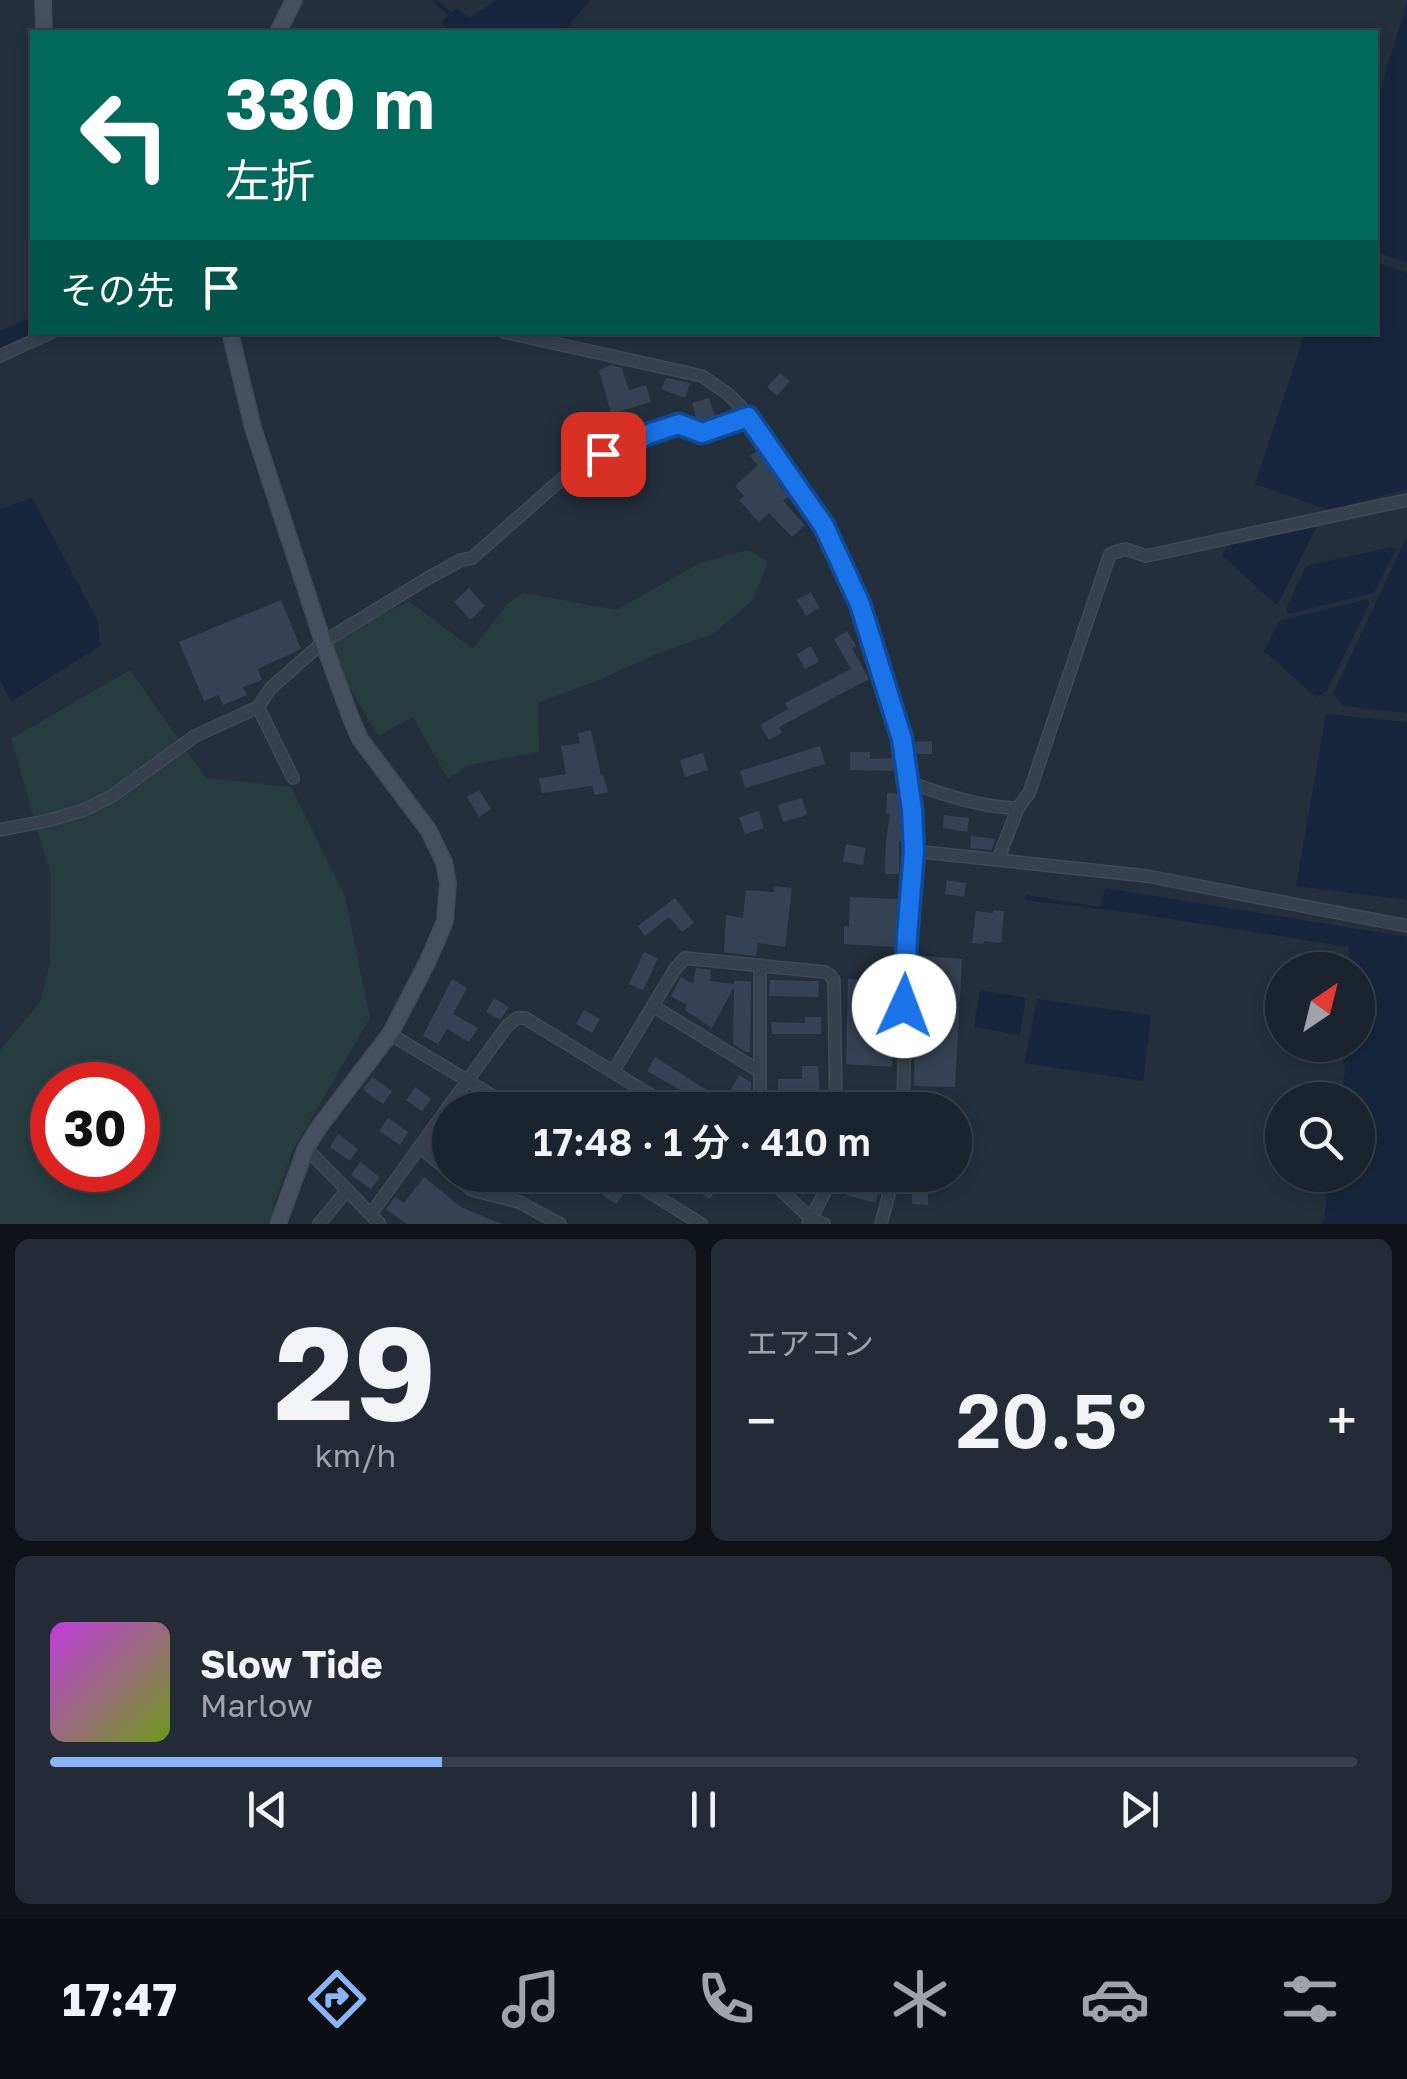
<!DOCTYPE html>
<html lang="ja">
<head>
<meta charset="utf-8">
<style>
  body { margin:0; font-family:"Golos Text","Noto Sans JP",sans-serif; background:#242b36; color:#f1f3f6; height:100vh; display:flex; flex-direction:column; font-size:38px; white-space:nowrap }
  * { box-sizing:border-box; margin:0 }
  p { font-size:32px; color:#a0a4aa }
  .icon { flex:none; width:55px; height:55px; fill:none; stroke:currentColor; stroke-width:2; stroke-linecap:round; stroke-linejoin:round }
  .map { position:relative; height:1224px; overflow:hidden }
  .panel { display:flex; flex-direction:column; gap:15px; padding:15px; background:#0f1319; flex:1 }
  .panel>* { flex:none }
  .banner { position:absolute; left:30px; top:30px; width:1348px; height:305px; border-radius:0px; box-shadow:0 5px 15px #0003,0 0 0 2px #39404a; background:#00695c; color:#fff; overflow:hidden }
  .needle { width:65px; rotate:35deg }
  .controls { position:absolute; left:1265px; top:952px; display:grid; gap:20px }
  .controls a { display:grid; place-items:center; width:110px; height:110px; border-radius:50%; background:#1b232e; box-shadow:0 5px 15px #0003,0 0 0 2px #39404a; font-size:50px }
  .speed { position:absolute; left:30px; top:1062px; display:flex; gap:20px; font-size:50px; font-weight:700; text-align:center }
  .speed>* { display:grid; place-content:center; width:130px; height:130px; border-radius:50%; background:#1b232e; box-shadow:0 5px 15px #0003,0 0 0 2px #39404a; line-height:1 }
  .speed .limit { border:15px solid #d22; background:#fff; color:#111 }
  .pin { position:absolute; display:grid; place-items:center; width:85px; height:85px; color:#fff; margin:-42px; border-radius:20px; box-shadow:0 5px 15px #0006 }
  .me { position:absolute; width:110px; margin:-55px; rotate:2deg; stroke-linejoin:round; filter:drop-shadow(0 0 8px #0008) }
  .turn { display:flex; align-items:center; gap:35px; height:210px; padding:0 30px; font-size:45px }
  .turn .icon { width:130px; height:130px; stroke-width:2.5 }
  .turn b { display:block; font-size:70px; line-height:85px }
  .then { display:flex; align-items:center; height:95px; padding:0 30px; background:#0003; gap:20px; font-size:38px }
  .big { font-size:75px; font-weight:600; line-height:1.1 }
  .panel .tile { flex:1; display:flex; flex-direction:column; justify-content:center; gap:15px; min-width:0; padding:0 35px; border-radius:15px; background:#242b36 }
  .panel .dial { align-items:center; gap:0 }
  .dial b { font-size:130px; line-height:1 }
  .song { display:flex; align-items:center; gap:30px }
  .cover { width:120px; height:120px; border-radius:15px; background:linear-gradient(135deg,hsl(290 70% 55%),hsl(80 70% 35%)) }
  .played { height:10px; border-radius:5px; background:linear-gradient(90deg,#8ab4f8 30%,#39404a 30%) }
  .keys { display:flex; justify-content:space-around; direction:ltr }
  .heat { display:flex; justify-content:space-between; align-items:center; font-size:55px; direction:ltr }
  .panel .tiles { flex:1; display:grid; gap:15px; grid-template-columns:1fr 1fr }
  .tile:last-child { grid-column:span 2 }
  .trip { position:absolute; left:432px; top:1092px; width:540px; height:100px; border-radius:50px; background:#1b232e; box-shadow:0 5px 15px #0003,0 0 0 2px #39404a; font-weight:600; line-height:100px; text-align:center }
  .dock { display:flex; height:160px; justify-content:space-around; align-items:center; background:#0b0e12; color:#a0a4aa }
  .dock .icon { width:70px; height:70px }
  .dock .on { color:#8ab4f8 }
  .dock b { font-size:45px; color:#f1f3f6 }
  .map>svg:first-child { display:block }
</style>
</head>
<body>
<div class="map">
<svg width="1407" height="1224" viewBox="0 0 1407 1224">
  <rect width="100%" height="100%" fill="#242f3e"/>
  <g fill="#263c3f" fill-rule="evenodd">
    <path d="M748 550 768 561 753 600 713 634 656 654 597 681 538 703 539 752 468 765 448 779 413 717 378 736 323 642 409 601 473 649 507 604 524 593 616 610 700 563Z"/>
    <path d="M130 670 206 778 291 787 345 896 370 1018 293 1150 268 1224H0V1050L40 1002 50 963 51 877 11 739ZM52 1085H138V1170H52Z"/>
  </g>
  <g fill="#17263c">
    <path d="M496 0H590L564 32H451L441 22 456 8 470 18Z"/>
    <path d="M1407 3V263L1375 251V107Z"/>
    <path d="M1375 262 1407 273V489L1328 510 1255 484 1305 333 1375 332Z"/>
    <path d="M32 498 98 621 100 646 11 702 0 680V509Z"/>
    <path d="M1315 523 1317 526 1278 604 1274 603 1222 555 1228 545Z"/>
    <path d="M1407 536V713L1343 706 1333 694Z"/>
    <path d="M1391 547 1396 549 1374 593 1288 614 1286 609 1306 566Z"/>
    <path d="M1368 599 1369 604 1327 691 1316 697 1264 651 1279 621Z"/>
    <path d="M1326 714 1407 722V900L1296 886Z"/>
    <path d="M1105 888 1407 937V1224H1323L1330 1175H1358V1100H1340L1345 1071 1340 1045H1358V970H1348L1349 947 1133 913 1025 900 1026 895 1101 907Z"/>
    <path d="M980 990 1026 998 1020 1035 974 1027Z"/>
    <path d="M1037 999 1151 1015 1143 1081 1024 1063Z"/>
  </g>
  <g fill="none" stroke-linecap="round" stroke-linejoin="round">
    <path stroke="#17263c" stroke-width="4" d="M434 0 453 17"/>
    <path stroke="#17263c" stroke-width="22" d="M0 343 32 329"/>
  </g>
  <g fill="#364354">
    <path d="M611 365 622 368 629 390 646 385 651 402 611 414 599 370Z"/>
    <path d="M780 373 790 381 777 396 767 387Z"/>
    <path d="M666 378 690 383 685 398 661 389Z"/>
    <path d="M709 398 716 418 702 423 697 421 692 403Z"/>
    <path d="M759 449 781 481 778 484 789 496 783 501 805 525 792 537 769 513 759 522 739 500 744 496 735 486 758 465 750 456Z"/>
    <path d="M469 588 485 606 470 620 454 602Z"/>
    <path d="M811 592 819 608 806 616 797 600Z"/>
    <path d="M281 600 301 649 258 669 262 680 243 687 247 695 223 705 219 695 204 701 179 642Z"/>
    <path d="M847 631 856 646 852 648 869 679 779 727 782 733 769 740 760 725 788 709 785 703 851 669 834 639Z"/>
    <path d="M811 646 819 662 805 669 797 654Z"/>
    <path d="M591 730 601 776 603 775 608 792 595 795 592 786 542 793 539 778 566 774 561 746 580 743 578 733Z"/>
    <path d="M932 741V754H915L913 742Z"/>
    <path d="M820 746 825 764 745 788 740 771Z"/>
    <path d="M850 752H870V759L896 758 898 771 850 770Z"/>
    <path d="M703 753 708 770 685 777 680 760Z"/>
    <path d="M479 790 491 809 479 817 467 797Z"/>
    <path d="M887 793 901 794 904 833 903 841H899V874H885L886 841 890 814H886Z"/>
    <path d="M802 798 807 815 783 822 778 805Z"/>
    <path d="M759 811 764 828 745 834 739 817Z"/>
    <path d="M944 815 969 818 967 832 943 828Z"/>
    <path d="M971 836 995 839 992 850 970 848Z"/>
    <path d="M846 844 866 848 863 865 843 862Z"/>
    <path d="M947 880 966 883 964 897 945 894Z"/>
    <path d="M775 886 792 888 785 947 758 943 756 956 724 952 726 915 743 918 746 890 774 892Z"/>
    <path d="M850 897 897 899 896 947 844 944V926L849 927Z"/>
    <path d="M675 898 694 923 682 932 669 917 645 936 638 926Z"/>
    <path d="M993 910 1004 911 1001 943 984 941 983 944 972 943 976 911 993 913Z"/>
    <path d="M644 952 658 958 643 990 629 984Z"/>
    <path d="M916 955 962 959 955 1087 914 1086Z"/>
    <path d="M696 968 711 970 710 981 734 984V981H751L750 1052H746L733 1044 734 987 712 1028 685 1010 687 1005 671 996 681 977 693 984Z"/>
    <path d="M452 979 467 988 453 1014 478 1028 469 1042 447 1029 438 1044 423 1036Z"/>
    <path d="M848 979 897 982 895 1030H872V1050H893L892 1067 846 1064Z"/>
    <path d="M770 980 819 981 818 997 769 996Z"/>
    <path d="M494 998 509 1007 500 1020 486 1012Z"/>
    <path d="M584 1010 600 1019 592 1033 576 1024Z"/>
    <path d="M805 1017H821V1034H772L771 1022 805 1023Z"/>
    <path d="M655 1057 713 1094 705 1108 681 1093 682 1091 647 1071Z"/>
    <path d="M802 1066H818L820 1096 797 1095V1110H778V1079H802Z"/>
    <path d="M739 1075 751 1082V1090L746 1098 731 1089Z"/>
    <path d="M372 1077 392 1091 383 1104 363 1090Z"/>
    <path d="M415 1087 431 1099 422 1111 406 1100Z"/>
    <rect x="858" y="1090" width="28" height="17"/>
    <path d="M611 1093 626 1104 622 1110H609L602 1105Z"/>
    <path d="M388 1118 408 1132 400 1145 379 1131Z"/>
    <path d="M338 1134 358 1149 350 1161 330 1147Z"/>
    <path d="M360 1162 380 1177 371 1189 351 1175Z"/>
    <path d="M791 1175H813L807 1191 789 1185Z"/>
    <path d="M703 1176 719 1185 710 1199 695 1190Z"/>
    <path d="M424 1177 461 1207 502 1224H407L386 1209 395 1197 404 1203Z"/>
    <path d="M850 1180 879 1188 875 1203 846 1195Z"/>
    <path d="M610 1182 625 1192 616 1204 601 1194Z"/>
    <path d="M912 1187 928 1188V1205L912 1204Z"/>
  </g>
  <g fill="none" stroke-linecap="round" stroke-linejoin="round">
    <defs>
      <g id="street">
        <path d="M504 332 702 376 728 394 741 407 824 526 860 604 903 739 913 810 914 851 907 936 903 1110"/>
        <path d="M0 356 52 332"/>
        <path d="M258 707 293 778"/>
        <path d="M907 782C943 794 981 808 1018 808L1029 793 1110 554 1125 549 1146 556 1407 500"/>
        <path d="M0 830 46 821 84 810 112 796 195 736 258 707 271 688 323 642 430 577 461 560 472 558 580 463 651 433 679 424 702 433 748 417"/>
        <path d="M914 851 1147 876 1407 926"/>
        <path d="M998 859 1018 808"/>
        <path d="M653 1006 759 1071"/>
        <path d="M390 1034 516 1110"/>
        <path d="M613 1072 675 969 685 958 825 972 830 975 834 981 836 1110"/>
        <path d="M760 1110V965"/>
        <path d="M420 1147 450 1172"/>
        <path d="M306 1148 380 1224"/>
        <path d="M454 1175 472 1190 519 1202 560 1224"/>
        <path d="M622 1175 701 1224"/>
        <path d="M766 1175 811 1219 824 1224"/>
        <path d="M371 1214 507 1026 517 1018H525L675 1110"/>
        <path d="M319 1224 347 1190"/>
        <path d="M808 1224 830 1182 831 1175"/>
        <path d="M881 1224 894 1175"/>
      </g>
      <g id="secondary">
        <path d="M43 0 44 32"/>
        <path d="M278 32 294 0"/>
        <path d="M230 332 253 428 323 642 352 721 360 739 429 831 444 862 448 883 445 921 428 961 390 1034 319 1127 306 1148 278 1224"/>
      </g>
    </defs>
    <use href="#street" stroke="#414a57" stroke-width="14"/>
    <use href="#secondary" stroke="#414a57" stroke-width="18"/>
    <use href="#street" stroke="#38414e" stroke-width="11"/>
    <use href="#secondary" stroke="#465061" stroke-width="15"/>
  </g>
  <g fill="none" stroke-linecap="round" stroke-linejoin="round">
    <defs>
      <path id="route" d="M603 454 651 433 679 424 702 433 748 417 824 526 860 604 902 739 912 810 914 851 907 936 904 1006"/>
    </defs>
    <use href="#route" stroke="#114b97" stroke-width="25"/>
    <use href="#route" stroke="#1a73e8" stroke-width="18"/>
  </g>
</svg>
<div class="controls">
<a><svg class="needle" viewBox="-14 -14 28 28"><path d="M0-13l5 13h-10z" fill="#e53935"/><path d="M0 13l5-13h-10z" fill="#a0a4aa"/></svg></a>
<a><svg class="icon" aria-label="search" viewBox="0 0 24 24"><circle cx="10" cy="10" r="6"/><path d="M15 15l6 6"/></svg></a>
</div>
<div class="speed"><div class="limit">30</div></div>
<div class="pin" style="left:603px;top:454px;background:#d93025"><svg class="icon" aria-label="arrive" viewBox="0 0 24 24"><path d="M6 21V4h12l-3 4 3 4H6"/></svg></div>
<svg class="me" style="left:904px;top:1006px" viewBox="-20 -20 40 40"><circle r="19" fill="#fff"/><path d="M0-13L10 11 0 6-10 11z" fill="#1a73e8"/></svg>
<div class="trip">17:48 · 1 分 · 410 m</div>
<div class="banner">
<div class="turn"><svg class="icon" aria-label="left" viewBox="0 0 24 24"><path d="M17 20v-9H6M10 6l-5 5 5 5"/></svg><div><b>330 m</b>左折</div></div>
<div class="then">その先<svg class="icon" aria-label="arrive" viewBox="0 0 24 24"><path d="M6 21V4h12l-3 4 3 4H6"/></svg></div>
</div>
</div>
<section class="panel">
<div class="tiles">
<div class="tile dial"><b>29</b><p>km/h</p></div>
<div class="tile"><p>エアコン</p>
<div class="heat"><a>−</a><b class="big">20.5°</b><a>+</a></div>
</div>
<div class="tile">
<div class="song"><i class="cover"></i><div><b>Slow Tide</b><p>Marlow</p></div></div>
<div class="played"></div>
<div class="keys"><svg class="icon" aria-label="previous" viewBox="0 0 24 24"><path d="M18 5L8 12l10 7zM5 5v14"/></svg><svg class="icon" aria-label="pause" viewBox="0 0 24 24"><path d="M8 5v14M16 5v14"/></svg><svg class="icon" aria-label="next" viewBox="0 0 24 24"><path d="M6 5l10 7-10 7zM19 5v14"/></svg></div>
</div>
</div>
</section>
<nav class="dock">
<b>17:47</b>
<svg class="icon on" aria-label="directions" viewBox="0 0 24 24"><path d="M12 3l9 9-9 9-9-9zM9 14v-3h6M13 9l2 2-2 2"/></svg>
<svg class="icon" aria-label="music" viewBox="0 0 24 24"><path d="M9 18V5l10-2v13"/><circle cx="6" cy="18" r="3"/><circle cx="16" cy="16" r="3"/></svg>
<svg class="icon" aria-label="phone" viewBox="0 0 24 24"><path d="M5 4h4l2 5-3 2q2 4 5 5l2-3 5 2v4C11 20 4 13 5 4z"/></svg>
<svg class="icon" aria-label="climate" viewBox="0 0 24 24"><path d="M12 3v18M4 7l16 10M4 17L20 7"/></svg>
<svg class="icon" aria-label="car" viewBox="0 0 24 24"><path d="M5 17H2v-5l4-1 3-4h7l3 4 3 1v5h-3M9 17h6M6 11h13"/><circle cx="7" cy="17" r="2"/><circle cx="17" cy="17" r="2"/></svg>
<svg class="icon" aria-label="filters" viewBox="0 0 24 24"><path d="M4 7h16M4 17h16"/><circle cx="9" cy="7" r="2"/><circle cx="15" cy="17" r="2"/></svg>
</nav>
</body>
</html>
